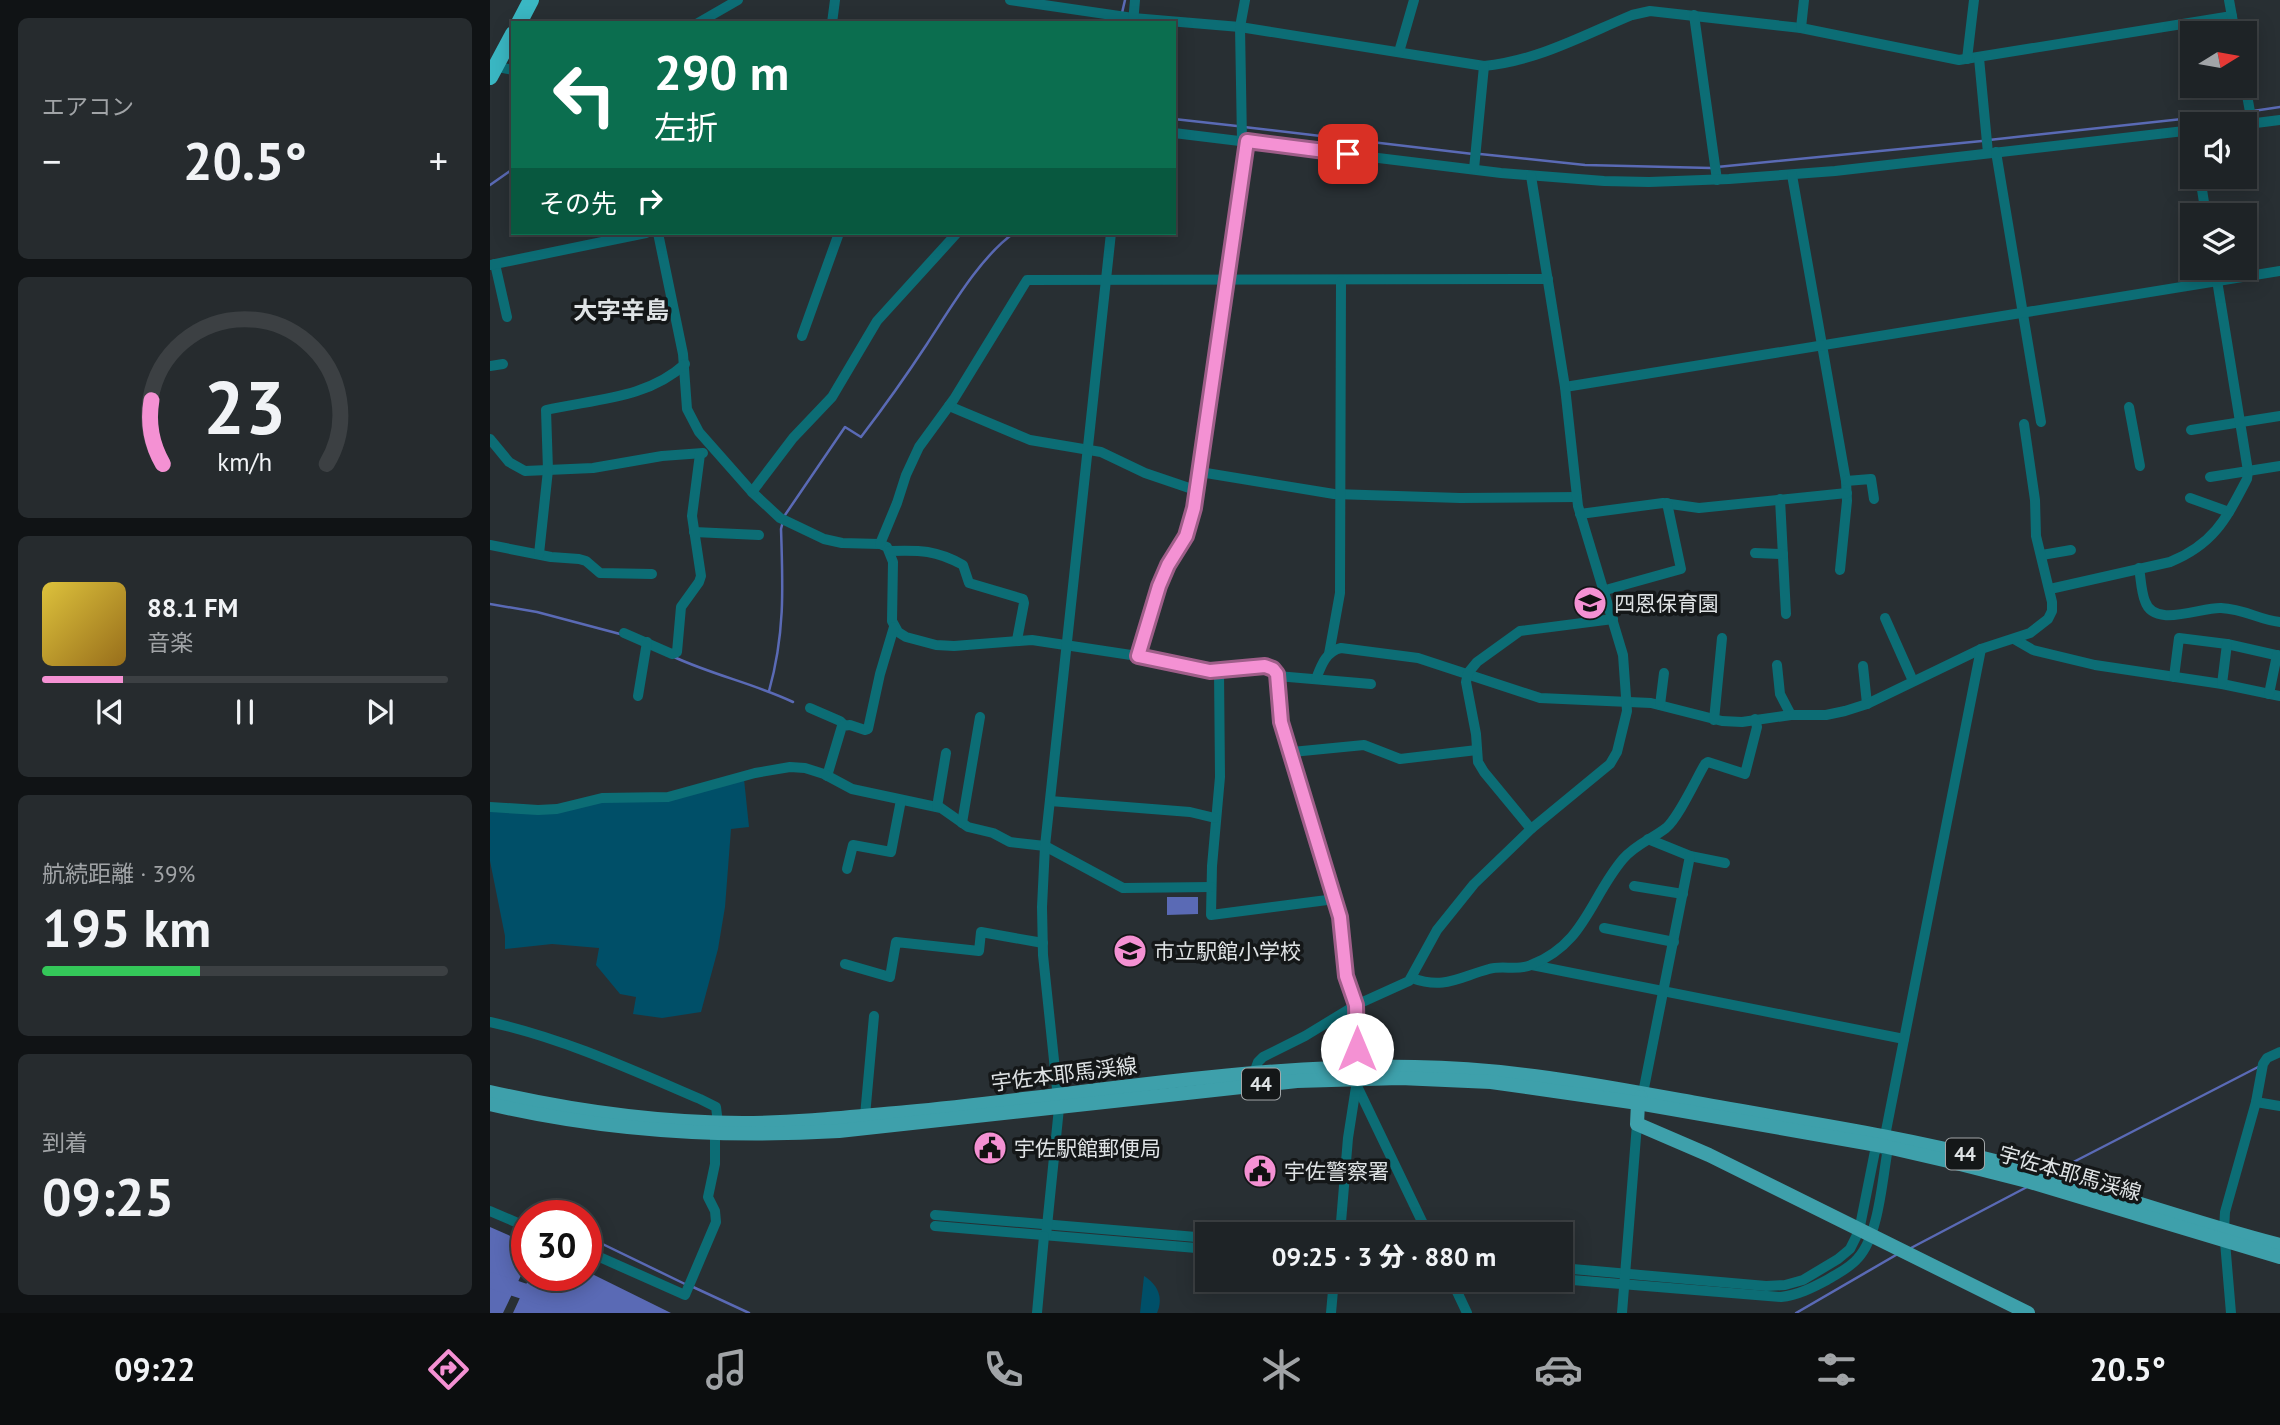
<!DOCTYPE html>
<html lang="ja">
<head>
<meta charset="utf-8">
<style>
  body { margin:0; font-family:"PT Sans","Noto Sans JP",sans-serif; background:#262b2e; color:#f1f3f6; height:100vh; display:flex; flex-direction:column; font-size:26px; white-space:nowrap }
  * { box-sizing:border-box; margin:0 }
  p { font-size:23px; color:#a1a4a7 }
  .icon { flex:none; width:38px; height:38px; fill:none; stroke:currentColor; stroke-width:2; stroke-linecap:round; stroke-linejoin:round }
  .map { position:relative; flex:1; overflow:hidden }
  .details { display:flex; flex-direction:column; gap:18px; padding:18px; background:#101315; width:490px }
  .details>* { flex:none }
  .guide { position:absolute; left:21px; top:21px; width:665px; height:214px; border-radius:0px; box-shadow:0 4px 18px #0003,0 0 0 2px #3c4043; background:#0b6e4f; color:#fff; overflow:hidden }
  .needle { width:46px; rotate:79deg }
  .tools { position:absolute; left:1690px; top:21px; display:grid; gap:14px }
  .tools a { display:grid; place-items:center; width:77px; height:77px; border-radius:0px; background:#1e2326; box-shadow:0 4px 18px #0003,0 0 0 2px #3c4043; font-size:35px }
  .speed { position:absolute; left:21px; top:1200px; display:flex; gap:14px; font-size:35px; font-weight:700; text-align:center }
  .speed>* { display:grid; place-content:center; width:91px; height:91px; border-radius:50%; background:#1e2326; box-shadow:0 4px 18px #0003,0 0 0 2px #3c4043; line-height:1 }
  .speed .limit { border:10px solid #d22; background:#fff; color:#111 }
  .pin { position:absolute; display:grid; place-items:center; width:60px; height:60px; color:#fff; margin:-30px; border-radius:14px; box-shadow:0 4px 10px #0006 }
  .me { position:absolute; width:77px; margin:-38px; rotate:0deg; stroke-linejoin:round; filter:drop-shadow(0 0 5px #0008) }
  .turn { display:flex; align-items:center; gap:24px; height:147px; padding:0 28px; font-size:32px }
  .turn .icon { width:91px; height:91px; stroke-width:2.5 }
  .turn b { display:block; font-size:49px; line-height:60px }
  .then { display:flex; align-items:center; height:66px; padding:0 28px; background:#0003; gap:14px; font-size:26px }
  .big { font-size:52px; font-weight:800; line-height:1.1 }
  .details .card { flex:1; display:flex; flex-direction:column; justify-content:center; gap:10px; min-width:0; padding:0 24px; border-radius:10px; background:#262b2e }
  .details .dial { align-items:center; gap:0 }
  .dial svg { height:182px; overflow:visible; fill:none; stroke:#3c4043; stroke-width:7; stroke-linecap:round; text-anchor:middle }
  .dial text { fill:#f1f3f6; stroke:none }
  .song { display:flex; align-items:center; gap:21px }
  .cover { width:84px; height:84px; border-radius:10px; background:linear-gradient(135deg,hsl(50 70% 55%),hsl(40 70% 35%)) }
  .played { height:7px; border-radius:4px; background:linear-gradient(90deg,#f491d3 20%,#3c4043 20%) }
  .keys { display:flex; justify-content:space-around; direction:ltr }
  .heat { display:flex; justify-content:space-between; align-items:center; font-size:38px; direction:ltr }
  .charge { height:10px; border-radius:5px; background:linear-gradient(90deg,#34c759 39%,#3c4043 0) }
  .trip { position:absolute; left:705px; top:1222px; width:378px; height:70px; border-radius:0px; background:#1e2326; box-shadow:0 4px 18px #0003,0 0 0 2px #3c4043; font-weight:800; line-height:70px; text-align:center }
  .tabs { display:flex; height:112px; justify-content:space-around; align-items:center; background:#0c0e0f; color:#a1a4a7 }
  .tabs .icon { width:49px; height:49px }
  .tabs .current { color:#f491d3 }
  .tabs b { font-size:32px; color:#f1f3f6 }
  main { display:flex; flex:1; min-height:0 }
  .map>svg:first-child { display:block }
</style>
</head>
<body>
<main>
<section class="details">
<div class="card"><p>エアコン</p>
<div class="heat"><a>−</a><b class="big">20.5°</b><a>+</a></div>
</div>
<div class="card dial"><svg viewBox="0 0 100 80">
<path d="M14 69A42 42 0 1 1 86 69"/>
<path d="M14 69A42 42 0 0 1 9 41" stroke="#f491d3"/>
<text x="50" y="56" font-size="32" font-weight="700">23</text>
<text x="50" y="72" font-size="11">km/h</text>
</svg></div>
<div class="card">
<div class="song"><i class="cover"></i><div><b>88.1 FM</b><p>音楽</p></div></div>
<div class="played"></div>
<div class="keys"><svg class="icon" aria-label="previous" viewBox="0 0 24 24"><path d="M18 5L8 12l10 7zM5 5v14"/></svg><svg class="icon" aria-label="pause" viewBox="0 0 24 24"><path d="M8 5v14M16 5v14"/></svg><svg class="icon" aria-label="next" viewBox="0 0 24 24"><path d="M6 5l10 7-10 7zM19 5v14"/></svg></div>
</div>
<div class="card"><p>航続距離 · 39%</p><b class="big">195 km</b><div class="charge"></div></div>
<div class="card"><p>到着</p><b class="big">09:25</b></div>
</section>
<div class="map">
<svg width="1790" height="1313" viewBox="0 0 1790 1313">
  <rect width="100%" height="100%" fill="#282f33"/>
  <g fill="#004f68">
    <path d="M254 779 259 827 241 829 235 907 228 949 211 1012 172 1018 143 1014 146 997 130 994 106 965 109 948 62 944 15 949V936L0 861V811L114 801H173Z"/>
    <path d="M654 1276C667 1284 674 1297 667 1313H650Z"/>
  </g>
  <g fill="#5a6ab5">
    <path d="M677 897H708V914L677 915Z"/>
    <path d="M0 1227 34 1242 37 1239V1263L13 1313H0Z"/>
    <path d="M96 1271 181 1313H23L40 1276H96Z"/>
  </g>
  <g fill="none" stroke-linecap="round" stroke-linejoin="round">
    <g stroke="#5a6ab5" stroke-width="2.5">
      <path d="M632 13 635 0"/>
      <path d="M1763 111 1790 107"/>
      <path d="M684 119 747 126"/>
      <path d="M754 127 983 154"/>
      <path d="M1499 140 1757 112"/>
      <path d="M990 154 1095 165 1221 168"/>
      <path d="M1227 167 1492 141"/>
      <path d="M0 185 23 169"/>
      <path d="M295 515 355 427 371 437C394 407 416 376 437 344 460 309 490 257 524 233"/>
      <path d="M0 604 47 612 130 634"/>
      <path d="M184 657C223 675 265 684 303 702"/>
      <path d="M279 691C295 634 293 587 291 529L293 521"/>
      <path d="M1564 1172 1770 1066"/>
      <path d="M51 1216 52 1214 56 1216"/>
      <path d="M96 1236 197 1285"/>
      <path d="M1419 1249 1537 1187"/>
      <path d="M203 1287 259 1313"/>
      <path d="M1306 1313 1406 1255"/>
    </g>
    <path stroke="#5a6ab5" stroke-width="16" d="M0 1280 51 1297"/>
    <g stroke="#0c6d75" stroke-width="10">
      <path d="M520 0 643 18 750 27 994 66C1047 61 1094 35 1142 15L1160 11 1311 28 1469 60 1742 16"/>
      <path d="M1739 0 1745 33"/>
      <path d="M1204 15 1227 180"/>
      <path d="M208 23 248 0"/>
      <path d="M342 23 345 0"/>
      <path d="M643 23 645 0"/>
      <path d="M1311 28 1314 0"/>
      <path d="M909 52 924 0"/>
      <path d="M1489 58 1498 153"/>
      <path d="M1477 59 1484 0"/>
      <path d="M3 66 23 70"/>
      <path d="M1755 84 1762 123"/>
      <path d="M1758 124 1790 120"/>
      <path d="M684 133 1011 173 1114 181 1159 182 1239 179 1345 171 1703 130"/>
      <path d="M752 141 750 27 755 0"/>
      <path d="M1506 152 1551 422"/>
      <path d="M984 169 994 66"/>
      <path d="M1302 175 1356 481 1357 501 1350 570"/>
      <path d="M1710 177 1716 215"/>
      <path d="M168 233 193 354 197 409 209 432 262 492 290 518 334 539 352 543 390 544 397 547 403 562 402 621 408 632 416 637 446 645 464 646 542 640 641 655 720 671 775 666 785 672 788 678 791 722 850 917 856 976 867 1012 866 1084 938 1234"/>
      <path d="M5 264 17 317"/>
      <path d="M0 265 156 233"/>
      <path d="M312 336 349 233"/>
      <path d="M0 366 13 364"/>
      <path d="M1075 387 1790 271"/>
      <path d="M459 406 540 440 611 452 655 473 708 491"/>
      <path d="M1639 407 1650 466"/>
      <path d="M1701 430 1790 416"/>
      <path d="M0 439 19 462 35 471 103 468 172 456 213 453"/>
      <path d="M710 472 844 494 970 498 1087 497"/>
      <path d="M1720 477 1790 466"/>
      <path d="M1356 481 1381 479 1384 499"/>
      <path d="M262 492 303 438 342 397 387 321 467 233"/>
      <path d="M1700 498 1739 512"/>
      <path d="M1290 499 1296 614"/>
      <path d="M1090 514 1173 503 1209 508 1357 493"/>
      <path d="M204 532 269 535"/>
      <path d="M390 544 407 503 416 475 429 447 464 399 537 280 1058 279"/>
      <path d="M0 545 61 557 89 559 96 561 110 573 162 574"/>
      <path d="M400 551C430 550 446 550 473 565L479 583 533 599 534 603 527 640"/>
      <path d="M1265 553 1293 554"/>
      <path d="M49 554 58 470 56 410C104 399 157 399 195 364"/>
      <path d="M1552 555 1581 550"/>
      <path d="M1649 568C1651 579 1651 591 1655 601 1664 629 1711 607 1731 608 1755 609 1769 620 1790 622"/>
      <path d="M1560 589 1680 562C1724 544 1736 519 1757 479L1758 471 1725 268"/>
      <path d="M1112 591 1191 569 1177 503"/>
      <path d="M1395 618 1423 681"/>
      <path d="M134 633 182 654 187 652 191 607 209 582 211 576 202 516 210 454"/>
      <path d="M1524 639 1543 650 1605 665 1732 684 1790 696"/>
      <path d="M839 654 850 593 851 281"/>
      <path d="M648 656 669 586 678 565 697 536 704 508 756 141"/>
      <path d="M1287 665 1290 694 1301 715"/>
      <path d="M1373 666 1377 704"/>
      <path d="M729 671 730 777 722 866 721 915 845 899"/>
      <path d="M787 676 881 684"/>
      <path d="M1684 677 1689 638 1737 644 1790 656"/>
      <path d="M826 679C831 666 836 651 851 648L928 658 1050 698 1161 703 1232 721 1252 722 1301 715H1336L1355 711 1377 704 1491 649 1540 633 1558 619 1562 611V602L1546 536 1545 500 1534 424"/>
      <path d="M1732 684 1737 644"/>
      <path d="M1779 694 1787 655"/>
      <path d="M148 696 157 642"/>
      <path d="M1170 705 1174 673"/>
      <path d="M320 708 350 721 354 725"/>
      <path d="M1224 720 1232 638"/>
      <path d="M802 752 874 745 910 759 987 750"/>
      <path d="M337 776 352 726 360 725 375 730 378 729 390 674 404 627"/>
      <path d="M560 801 700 812 725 818"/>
      <path d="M0 807 48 810 67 809 112 798 178 797 265 773 300 767 315 768 334 774 362 789 451 808 478 827 503 833 520 842 555 846 633 888 721 887"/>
      <path d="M447 807 456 753"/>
      <path d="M472 823 490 717"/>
      <path d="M1041 829 994 772 988 762 986 734 976 682 978 673 987 662 1030 631 1123 619"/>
      <path d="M1158 839 1200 856 1235 863"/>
      <path d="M357 869 363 845 401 852 411 800"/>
      <path d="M1144 886 1193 894"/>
      <path d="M1114 928 1184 942"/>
      <path d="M355 964 400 977 406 942 489 951 491 932 553 943"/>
      <path d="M1042 965 1414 1039"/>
      <path d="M922 978C954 990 969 977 999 969 1012 965 1028 971 1041 965 1095 944 1100 898 1133 859 1146 844 1162 839 1176 828 1189 817 1206 779 1215 764L1218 762 1255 774 1267 727 1265 719"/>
      <path d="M0 1022C75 1039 140 1069 210 1099L226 1107 228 1123"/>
      <path d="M764 1073 768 1062 773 1057 815 1036 866 1005 919 981 947 930 984 884 1041 829 1120 764 1127 752 1137 711 1133 655 1088 506 1075 387 1041 176"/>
      <path d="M1153 1093 1200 856"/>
      <path d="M1766 1102 1790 1106"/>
      <path d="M375 1116 384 1016"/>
      <path d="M0 1211 37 1227"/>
      <path d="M445 1215 718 1238"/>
      <path d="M445 1226 718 1249"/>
      <path d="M850 1234 858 1138 866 1087"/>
      <path d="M556 1236 569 1108 553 955 552 907 555 846 621 233"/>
      <path d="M96 1251 195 1295 226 1222 225 1211 218 1197 225 1164V1134"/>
      <path d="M1071 1268 1276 1286 1295 1285 1313 1280 1348 1259 1360 1249 1369 1231 1385 1151 1393 1146"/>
      <path d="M961 1279 977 1313"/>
      <path d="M1070 1279 1291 1297C1308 1295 1322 1288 1337 1280 1348 1273 1360 1268 1368 1258 1388 1237 1392 1183 1397 1154L1393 1146 1491 649"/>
      <path d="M547 1313 554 1236"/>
      <path d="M841 1313 844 1279"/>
      <path d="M1132 1313 1147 1124"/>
      <path d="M1741 1313 1734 1230 1735 1212 1766 1102 1773 1064 1777 1058 1790 1052"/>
    </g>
    <g stroke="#3ea0ab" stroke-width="14">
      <path d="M0 1092C83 1111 167 1123 253 1123 308 1123 362 1117 417 1112 586 1096 755 1064 925 1067 1020 1068 1113 1086 1206 1103 1304 1121 1404 1135 1501 1160 1599 1185 1693 1220 1790 1245"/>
      <path d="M1151 1097 1148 1103 1147 1124 1219 1155 1538 1313"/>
      <path d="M0 1104C115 1131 231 1138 349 1131L807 1081 910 1078 1001 1082 1148 1103 1393 1146 1458 1161 1537 1181 1790 1257"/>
    </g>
    <g stroke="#3ab7c3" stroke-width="16">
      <path d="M29 23 41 0"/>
      <path d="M0 77 23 34"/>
    </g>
  </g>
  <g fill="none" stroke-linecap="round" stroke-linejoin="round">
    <defs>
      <path id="route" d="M858 154 757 141 704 508 696 536 678 565 669 586 648 656 720 671 775 666 783 669 787 674 791 722 850 917 856 976 866 1005 867 1049"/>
    </defs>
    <use href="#route" stroke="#9f5e89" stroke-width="18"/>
    <use href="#route" stroke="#f491d3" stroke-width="12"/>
  </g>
  <defs>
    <symbol id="school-disc" viewBox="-11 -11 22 22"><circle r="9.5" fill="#f491d3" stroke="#141718"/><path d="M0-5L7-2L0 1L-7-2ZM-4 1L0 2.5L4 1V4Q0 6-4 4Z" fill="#111"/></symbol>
    <symbol id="civic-disc" viewBox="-11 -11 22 22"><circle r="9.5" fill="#f491d3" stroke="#141718"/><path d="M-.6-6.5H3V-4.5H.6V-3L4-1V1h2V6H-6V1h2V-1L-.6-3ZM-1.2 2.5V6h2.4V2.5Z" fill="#111"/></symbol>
  </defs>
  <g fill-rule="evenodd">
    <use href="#school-disc" x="1081" y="584" width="38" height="38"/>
    <use href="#school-disc" x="621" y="932" width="38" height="38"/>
    <use href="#civic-disc" x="481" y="1129" width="38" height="38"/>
    <use href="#civic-disc" x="751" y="1152" width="38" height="38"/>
  </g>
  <g text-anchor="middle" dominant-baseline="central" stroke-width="7" stroke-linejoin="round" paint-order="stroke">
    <g fill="#141718" stroke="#a2a6a8" stroke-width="2">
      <rect x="752" y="1068.5" width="38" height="31" rx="5"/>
      <rect x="1456" y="1138.5" width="38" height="31" rx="5"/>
    </g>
    <g font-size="19" font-weight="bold" fill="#dfe3e5">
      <text x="771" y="1084">44</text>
      <text x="1475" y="1154">44</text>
    </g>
    <g font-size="21" fill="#dfe3e5" stroke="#141718" text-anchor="start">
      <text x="1124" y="603">四恩保育園</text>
      <text x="664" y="951">市立駅館小学校</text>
      <text x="524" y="1148">宇佐駅館郵便局</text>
      <text x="794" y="1171">宇佐警察署</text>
    </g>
    <g font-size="21" fill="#dfe3e5" stroke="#141718">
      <text transform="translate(574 1074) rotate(-7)">宇佐本耶馬渓線</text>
      <text transform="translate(1580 1173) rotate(16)">宇佐本耶馬渓線</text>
    </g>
    <g font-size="24" font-weight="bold" fill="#dfe3e5" stroke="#141718">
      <text x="131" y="310">大字辛島</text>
    </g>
  </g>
</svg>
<div class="tools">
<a><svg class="needle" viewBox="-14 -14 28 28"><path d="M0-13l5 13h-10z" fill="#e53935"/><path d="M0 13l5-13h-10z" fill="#a1a4a7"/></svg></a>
<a><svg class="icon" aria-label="sound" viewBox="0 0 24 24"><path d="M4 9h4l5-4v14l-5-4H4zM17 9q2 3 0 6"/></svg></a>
<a><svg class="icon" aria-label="layers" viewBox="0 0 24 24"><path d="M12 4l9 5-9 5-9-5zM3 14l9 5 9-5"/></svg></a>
</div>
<div class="speed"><div class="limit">30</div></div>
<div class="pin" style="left:858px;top:154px;background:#d93025"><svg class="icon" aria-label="arrive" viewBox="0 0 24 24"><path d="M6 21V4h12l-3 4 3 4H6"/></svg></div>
<svg class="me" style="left:867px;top:1049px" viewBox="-20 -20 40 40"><circle r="19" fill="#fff"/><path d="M0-13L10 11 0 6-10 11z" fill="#f491d3"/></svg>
<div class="trip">09:25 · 3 分 · 880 m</div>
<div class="guide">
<div class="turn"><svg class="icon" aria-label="left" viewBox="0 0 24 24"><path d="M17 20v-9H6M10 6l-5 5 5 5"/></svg><div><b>290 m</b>左折</div></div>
<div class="then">その先<svg class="icon" aria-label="right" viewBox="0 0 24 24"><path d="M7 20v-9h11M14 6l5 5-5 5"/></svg></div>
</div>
</div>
</main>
<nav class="tabs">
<b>09:22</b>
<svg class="icon current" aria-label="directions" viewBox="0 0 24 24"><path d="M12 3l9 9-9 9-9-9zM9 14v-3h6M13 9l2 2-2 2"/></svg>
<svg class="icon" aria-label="music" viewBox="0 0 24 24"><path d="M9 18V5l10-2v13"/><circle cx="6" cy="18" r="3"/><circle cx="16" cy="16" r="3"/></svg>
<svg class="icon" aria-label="phone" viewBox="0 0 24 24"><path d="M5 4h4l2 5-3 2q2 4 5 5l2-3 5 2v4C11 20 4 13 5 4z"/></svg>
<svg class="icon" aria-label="climate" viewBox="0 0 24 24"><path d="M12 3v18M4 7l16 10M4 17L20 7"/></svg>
<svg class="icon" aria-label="car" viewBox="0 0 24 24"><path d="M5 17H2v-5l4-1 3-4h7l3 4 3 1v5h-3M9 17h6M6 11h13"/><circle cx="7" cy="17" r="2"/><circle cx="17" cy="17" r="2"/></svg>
<svg class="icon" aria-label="filters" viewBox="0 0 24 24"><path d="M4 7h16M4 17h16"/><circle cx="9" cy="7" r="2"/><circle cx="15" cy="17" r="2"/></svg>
<b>20.5°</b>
</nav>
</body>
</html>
